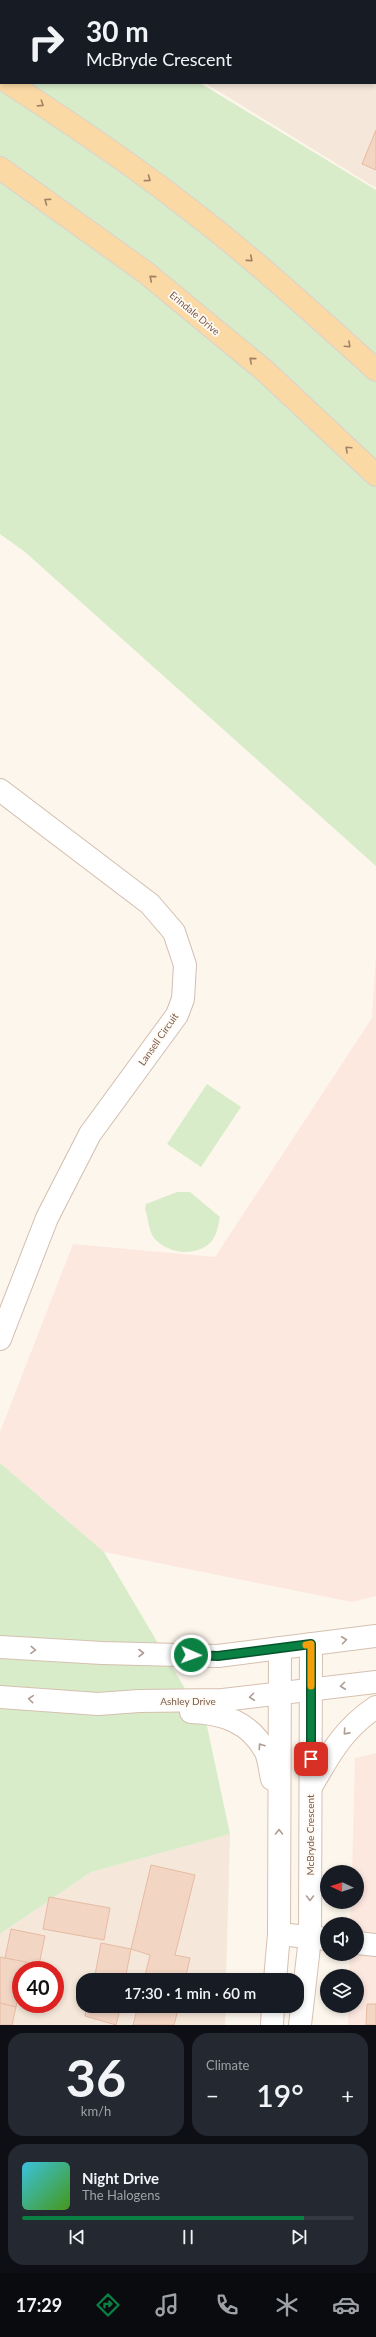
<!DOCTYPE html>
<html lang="en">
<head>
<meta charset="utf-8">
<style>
  body { margin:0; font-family:Lato,sans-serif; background:#242831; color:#f1f3f6; height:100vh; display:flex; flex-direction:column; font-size:15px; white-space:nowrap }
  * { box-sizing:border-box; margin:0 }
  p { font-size:13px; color:#9ea1a6 }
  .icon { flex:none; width:22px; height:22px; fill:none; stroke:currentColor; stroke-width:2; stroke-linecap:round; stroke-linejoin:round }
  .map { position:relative; height:2025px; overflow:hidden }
  .side { display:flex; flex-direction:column; gap:8px; padding:8px; background:#0d0f14; flex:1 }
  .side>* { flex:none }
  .top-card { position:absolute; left:0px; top:0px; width:376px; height:84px; box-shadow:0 2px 6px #0003; background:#171b24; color:#f1f3f6; overflow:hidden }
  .needle { width:26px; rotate:274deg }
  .buttons { position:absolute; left:320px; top:1865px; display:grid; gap:8px }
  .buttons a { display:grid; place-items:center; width:44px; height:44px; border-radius:50%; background:#171b24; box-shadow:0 2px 6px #0003; font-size:20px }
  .speed { position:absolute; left:12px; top:1961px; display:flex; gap:8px; font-size:20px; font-weight:700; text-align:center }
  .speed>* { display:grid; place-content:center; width:52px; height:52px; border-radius:50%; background:#171b24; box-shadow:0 2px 6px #0003; line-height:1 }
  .speed .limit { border:6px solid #d22; background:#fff; color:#111 }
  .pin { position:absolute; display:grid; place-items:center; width:34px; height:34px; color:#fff; margin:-17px; border-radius:8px; box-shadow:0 2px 6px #0006 }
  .me { position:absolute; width:44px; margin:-22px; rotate:92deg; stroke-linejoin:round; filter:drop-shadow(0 0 3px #0008) }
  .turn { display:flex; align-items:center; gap:14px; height:84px; padding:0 20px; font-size:18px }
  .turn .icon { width:52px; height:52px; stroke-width:2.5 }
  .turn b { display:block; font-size:28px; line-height:34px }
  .big { font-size:30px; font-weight:600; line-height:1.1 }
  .side .widget { flex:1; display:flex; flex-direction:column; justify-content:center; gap:6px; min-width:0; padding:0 14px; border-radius:16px; background:#242831 }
  .side .dial { align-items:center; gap:0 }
  .dial b { font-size:52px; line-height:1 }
  .song { display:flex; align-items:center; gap:12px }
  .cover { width:48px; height:48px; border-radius:6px; background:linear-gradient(135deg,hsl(190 70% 55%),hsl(100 70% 35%)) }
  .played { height:4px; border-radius:2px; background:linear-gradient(90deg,#0b8043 85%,#363941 85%) }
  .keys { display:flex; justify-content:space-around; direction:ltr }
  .heat { display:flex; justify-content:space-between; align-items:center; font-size:22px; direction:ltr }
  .side .tiles { flex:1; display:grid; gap:8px; grid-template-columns:1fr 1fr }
  .widget:last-child { grid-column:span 2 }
  .trip { position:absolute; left:76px; top:1973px; width:228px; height:40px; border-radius:16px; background:#171b24; box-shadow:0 2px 6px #0003; font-weight:600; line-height:40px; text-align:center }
  .dock { display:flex; height:64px; justify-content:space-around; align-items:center; background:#090b0e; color:#9ea1a6 }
  .dock .icon { width:28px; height:28px }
  .dock .active { color:#0b8043 }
  .dock b { font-size:18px; color:#f1f3f6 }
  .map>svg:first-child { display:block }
</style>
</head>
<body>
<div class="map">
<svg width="376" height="2025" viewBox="0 0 376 2025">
  <rect width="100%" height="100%" fill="#fdf6ec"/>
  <g fill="#f5e8da" fill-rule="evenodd">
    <path d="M71 0H376V188L205 83H375V1Z"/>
    <path d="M230 1834 226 1980H83V2006H226L225 2025H0V1934L91 1872ZM21 1970H55V2004H21Z"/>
  </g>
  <g fill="#fde8e0">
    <path d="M376 956V1596L352 1602 104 1552 0 1463V1432L73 1244 215 1257 372 1018Z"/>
    <path d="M376 1753V2025H348V2006H357V1976H349L350 1954H357V1924H350L351 1902H357V1872H352L355 1758Z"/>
  </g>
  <g fill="#d8ecc9">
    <path d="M0 0 66 1H1V83H200L376 190V866L25 552 0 534Z"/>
    <path d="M207 1084 241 1107 201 1167 167 1144Z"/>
    <path d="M177 1192H190L220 1217C218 1226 217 1236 210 1243 194 1257 168 1254 154 1238 149 1232 148 1217 145 1209L146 1204Z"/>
    <path d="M0 1463 104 1552 207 1726 230 1834 91 1872 0 1934Z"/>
  </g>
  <g fill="#f3d5c3" stroke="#e6bba3">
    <path d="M191 0H264L190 1Z"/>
    <path d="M376 130V170L362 164Z"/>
    <path d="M151 1865 195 1875 175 1955 190 1958 185 1980H144L150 1955 131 1949Z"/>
    <path d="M49 1897 110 1908 104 1940 43 1929Z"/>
    <path d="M11 1929 45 1936 39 1965 5 1958Z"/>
    <path d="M101 1943 131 1949 125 1980 95 1975Z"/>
    <path d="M0 1957 26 1962 24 1970H21V1984L16 2007 0 2003Z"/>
    <path d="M0 2003 16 2007 12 2025H0Z"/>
    <path d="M367 2004H376V2025H366Z"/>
    <path d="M87 2006H121L116 2025 85 2016Z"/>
    <path d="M138 2006H179L174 2025H133Z"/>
  </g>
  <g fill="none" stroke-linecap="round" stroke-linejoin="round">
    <defs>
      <g id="street">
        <path d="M375 26 376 25"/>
        <path d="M0 790 150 904 174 932 185 965 183 999 177 1015 90 1134 47 1218 0 1339"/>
        <path d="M279 1934 327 1939"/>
        <path d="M357 1943 376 1945"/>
      </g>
      <g id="secondary">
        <path d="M0 1647 102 1653 218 1656 376 1636"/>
        <path d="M0 1697 98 1704 139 1701 223 1700 376 1682"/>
        <path d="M191 1712C223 1713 250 1722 266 1752 269 1760 270 1771 272 1779"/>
        <path d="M311 1787C330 1754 343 1729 376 1707"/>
        <path d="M275 1980 279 1934 280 1648"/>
        <path d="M272 2025 273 2006"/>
        <path d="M300 2025 310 1938 311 1644"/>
      </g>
      <g id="primary">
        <path d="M9 83C69 122 129 162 185 206 252 257 314 314 376 370"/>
        <path d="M0 168 145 272 265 371 376 475"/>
      </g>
    </defs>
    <use href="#street" stroke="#d1beb0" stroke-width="24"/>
    <use href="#secondary" stroke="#d6c0b0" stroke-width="24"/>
    <use href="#primary" stroke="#dad1cd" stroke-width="24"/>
    <use href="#street" stroke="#fff" stroke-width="22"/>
    <use href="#secondary" stroke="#fff" stroke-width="22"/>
    <use href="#primary" stroke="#fbd9a5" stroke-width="22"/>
  </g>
  <defs><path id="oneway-chevron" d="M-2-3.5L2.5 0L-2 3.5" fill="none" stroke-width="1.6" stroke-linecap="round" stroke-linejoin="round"/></defs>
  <g stroke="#a18267">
    <use href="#oneway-chevron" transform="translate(41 104) rotate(33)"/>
    <use href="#oneway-chevron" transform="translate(148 179) rotate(36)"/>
    <use href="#oneway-chevron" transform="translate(47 201) rotate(-144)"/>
    <use href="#oneway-chevron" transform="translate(250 259) rotate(40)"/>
    <use href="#oneway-chevron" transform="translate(152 278) rotate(-140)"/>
    <use href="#oneway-chevron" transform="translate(348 345) rotate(43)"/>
    <use href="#oneway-chevron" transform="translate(252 360) rotate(-140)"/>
    <use href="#oneway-chevron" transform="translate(348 449) rotate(-137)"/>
  </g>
  <g stroke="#af9d94">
    <use href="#oneway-chevron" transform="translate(344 1640) rotate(-7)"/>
    <use href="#oneway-chevron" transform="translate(33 1650) rotate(4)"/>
    <use href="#oneway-chevron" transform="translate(141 1653)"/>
    <use href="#oneway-chevron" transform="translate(343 1686) rotate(173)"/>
    <use href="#oneway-chevron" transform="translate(252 1697) rotate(173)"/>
    <use href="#oneway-chevron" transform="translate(31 1699) rotate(-175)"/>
    <use href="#oneway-chevron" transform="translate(346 1732) rotate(132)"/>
    <use href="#oneway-chevron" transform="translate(261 1746) rotate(-124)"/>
    <use href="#oneway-chevron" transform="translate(279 1832) rotate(-90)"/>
    <use href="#oneway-chevron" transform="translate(310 1898) rotate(90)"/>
  </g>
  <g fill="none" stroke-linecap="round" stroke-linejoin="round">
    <defs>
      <path id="route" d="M191 1655 218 1656 311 1644V1759"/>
    </defs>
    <use href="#route" stroke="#07532c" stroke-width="10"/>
    <use href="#route" stroke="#0b8043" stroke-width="7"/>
    <path stroke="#f59e0b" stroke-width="7" d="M306 1645 311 1644V1686"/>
  </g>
  <g text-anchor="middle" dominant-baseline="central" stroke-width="3.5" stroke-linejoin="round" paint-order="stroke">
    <g font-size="10" fill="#7a5c4d" stroke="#fffaf3">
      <text transform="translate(195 313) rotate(40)">Erindale Drive</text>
      <text transform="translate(158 1039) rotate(-55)">Lansell Circuit</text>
      <text x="188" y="1701">Ashley Drive</text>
      <text transform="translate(310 1835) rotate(-90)">McBryde Crescent</text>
    </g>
  </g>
</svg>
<div class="buttons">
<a><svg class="needle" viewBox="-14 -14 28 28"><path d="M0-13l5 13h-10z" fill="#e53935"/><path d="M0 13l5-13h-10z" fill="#9ea1a6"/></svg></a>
<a><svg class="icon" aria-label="sound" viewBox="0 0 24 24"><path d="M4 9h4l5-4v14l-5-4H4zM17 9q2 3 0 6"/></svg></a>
<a><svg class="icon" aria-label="layers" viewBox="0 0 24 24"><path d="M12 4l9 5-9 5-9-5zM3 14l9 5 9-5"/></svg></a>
</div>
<div class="speed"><div class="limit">40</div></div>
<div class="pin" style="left:311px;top:1759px;background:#d93025"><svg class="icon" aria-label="arrive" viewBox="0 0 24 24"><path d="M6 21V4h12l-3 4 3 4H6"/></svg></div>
<svg class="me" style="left:191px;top:1655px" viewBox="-20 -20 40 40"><circle r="17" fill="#0b8043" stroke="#fff" stroke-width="3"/><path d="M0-11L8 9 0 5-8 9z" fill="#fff"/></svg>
<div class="trip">17:30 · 1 min · 60 m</div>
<div class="top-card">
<div class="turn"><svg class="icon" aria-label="right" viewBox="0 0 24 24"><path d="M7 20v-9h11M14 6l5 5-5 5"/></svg><div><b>30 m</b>McBryde Crescent</div></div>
</div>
</div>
<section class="side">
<div class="tiles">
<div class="widget dial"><b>36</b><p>km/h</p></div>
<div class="widget"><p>Climate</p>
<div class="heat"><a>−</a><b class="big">19°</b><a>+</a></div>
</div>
<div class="widget">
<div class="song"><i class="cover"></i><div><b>Night Drive</b><p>The Halogens</p></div></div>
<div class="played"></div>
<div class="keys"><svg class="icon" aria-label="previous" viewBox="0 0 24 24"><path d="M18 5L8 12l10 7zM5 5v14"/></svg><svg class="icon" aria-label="pause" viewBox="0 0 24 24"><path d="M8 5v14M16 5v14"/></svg><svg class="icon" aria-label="next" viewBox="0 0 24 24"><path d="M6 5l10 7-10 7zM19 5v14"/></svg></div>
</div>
</div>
</section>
<nav class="dock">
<b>17:29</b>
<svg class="icon active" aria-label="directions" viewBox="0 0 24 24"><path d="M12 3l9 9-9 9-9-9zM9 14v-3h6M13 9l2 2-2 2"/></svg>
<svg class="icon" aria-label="music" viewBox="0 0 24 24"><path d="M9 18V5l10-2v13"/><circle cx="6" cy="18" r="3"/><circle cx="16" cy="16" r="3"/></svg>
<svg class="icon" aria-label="phone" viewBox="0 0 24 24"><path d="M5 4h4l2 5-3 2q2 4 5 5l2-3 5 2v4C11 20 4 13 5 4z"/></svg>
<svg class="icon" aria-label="climate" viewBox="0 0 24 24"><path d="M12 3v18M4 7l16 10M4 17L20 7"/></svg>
<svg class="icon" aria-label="car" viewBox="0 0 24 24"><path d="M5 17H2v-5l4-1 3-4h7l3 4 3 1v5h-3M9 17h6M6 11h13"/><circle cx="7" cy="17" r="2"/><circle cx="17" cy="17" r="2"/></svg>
</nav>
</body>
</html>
